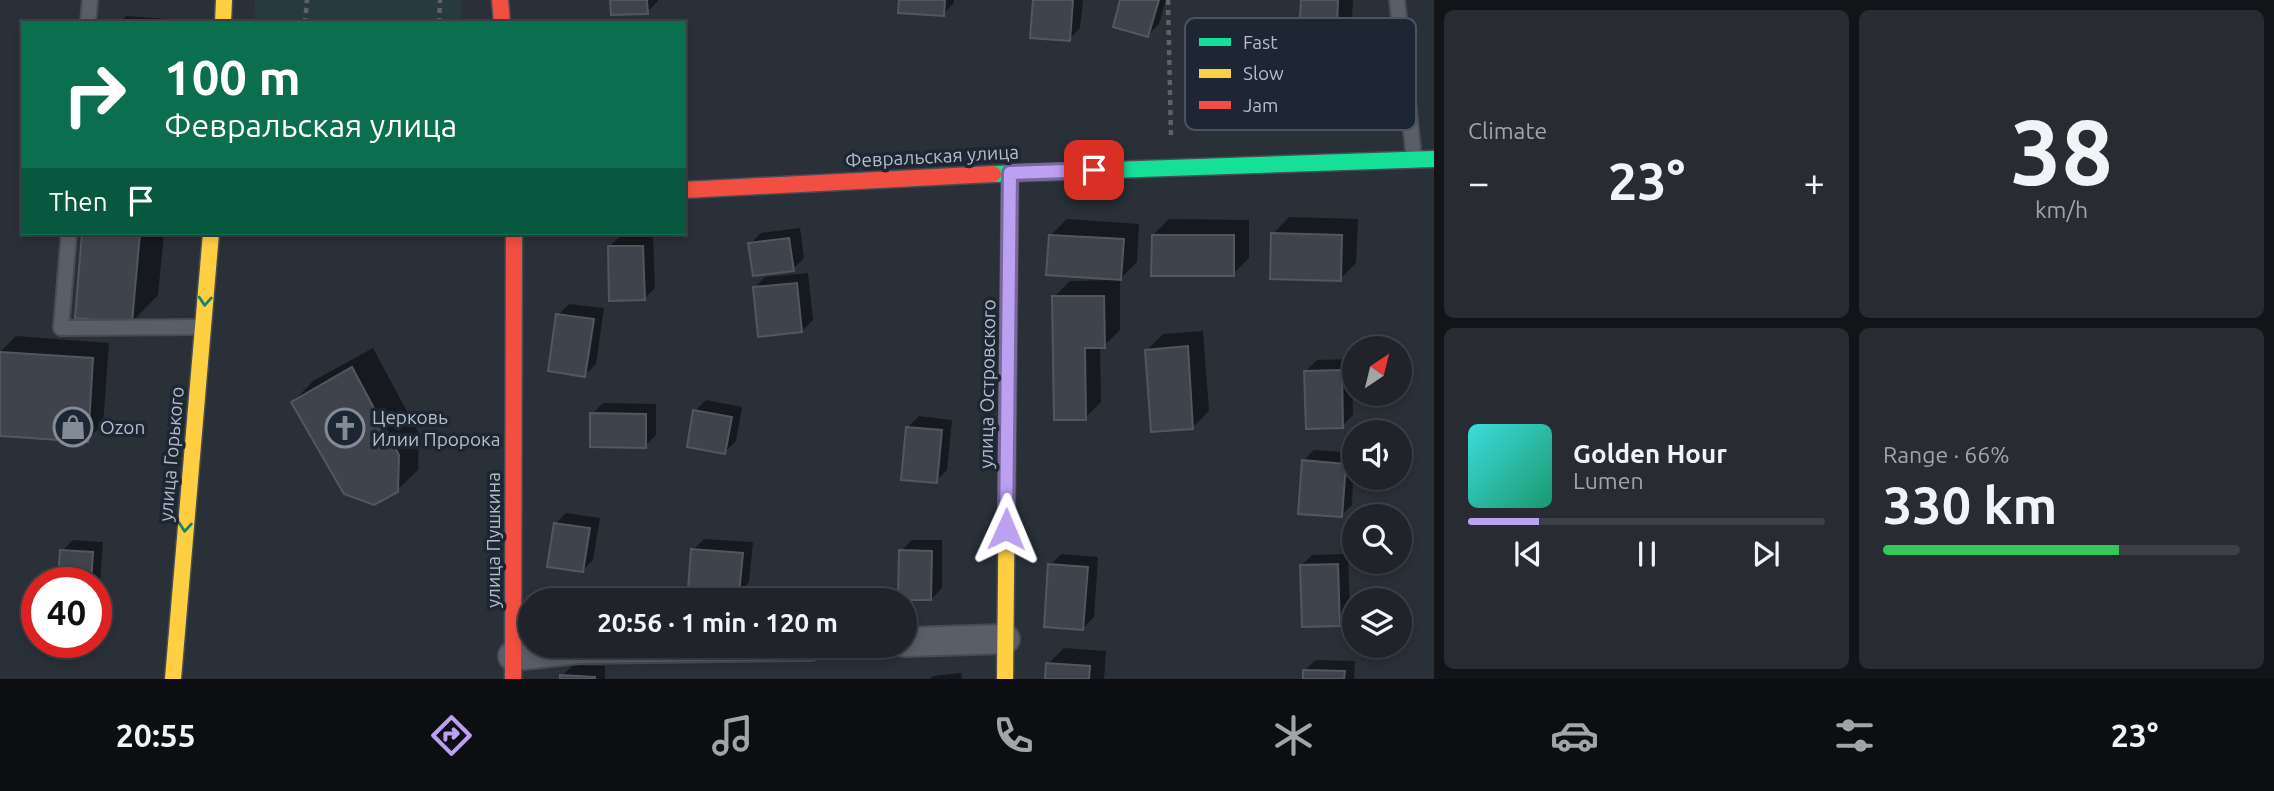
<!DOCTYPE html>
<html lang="en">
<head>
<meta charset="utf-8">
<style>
  body { margin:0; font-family:Ubuntu,sans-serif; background:#282c32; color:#f1f3f6; height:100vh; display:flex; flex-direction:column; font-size:26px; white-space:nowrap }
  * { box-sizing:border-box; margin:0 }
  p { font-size:23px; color:#a2a4a8 }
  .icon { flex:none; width:38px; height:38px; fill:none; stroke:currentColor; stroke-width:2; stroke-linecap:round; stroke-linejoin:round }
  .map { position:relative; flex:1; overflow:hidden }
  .panel { display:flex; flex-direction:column; gap:10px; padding:10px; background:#121417; width:840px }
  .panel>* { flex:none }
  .banner { position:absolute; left:21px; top:21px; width:665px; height:214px; border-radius:0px; box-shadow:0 4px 10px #0003,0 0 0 2px #3d4147; background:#0b6e4f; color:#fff; overflow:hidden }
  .needle { width:46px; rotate:35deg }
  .controls { position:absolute; left:1342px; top:336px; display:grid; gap:14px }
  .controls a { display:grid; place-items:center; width:70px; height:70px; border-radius:50%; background:#20242a; box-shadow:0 4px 10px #0003,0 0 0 2px #3d4147; font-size:35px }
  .speed { position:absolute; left:21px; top:567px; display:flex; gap:14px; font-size:35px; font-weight:700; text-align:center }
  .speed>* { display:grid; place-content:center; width:91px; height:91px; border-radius:50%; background:#20242a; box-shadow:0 4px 10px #0003,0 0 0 2px #3d4147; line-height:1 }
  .speed .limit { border:10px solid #d22; background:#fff; color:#111 }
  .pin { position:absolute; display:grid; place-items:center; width:60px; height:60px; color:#fff; margin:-30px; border-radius:14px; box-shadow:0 4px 10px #0006 }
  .me { position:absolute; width:77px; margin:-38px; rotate:1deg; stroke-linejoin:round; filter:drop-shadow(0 0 5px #0008) }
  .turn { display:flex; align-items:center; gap:24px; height:147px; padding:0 28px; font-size:32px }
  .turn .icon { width:91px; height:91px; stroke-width:2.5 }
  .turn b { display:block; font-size:49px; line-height:60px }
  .then { display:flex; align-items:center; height:66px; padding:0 28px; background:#0003; gap:14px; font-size:26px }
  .big { font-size:52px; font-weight:700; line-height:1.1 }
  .panel .tile { flex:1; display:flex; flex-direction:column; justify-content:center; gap:10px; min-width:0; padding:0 24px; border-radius:10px; background:#282c32 }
  .panel .dial { align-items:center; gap:0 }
  .dial b { font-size:91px; line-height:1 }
  .song { display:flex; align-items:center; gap:21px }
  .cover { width:84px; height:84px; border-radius:10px; background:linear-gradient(135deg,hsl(180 70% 55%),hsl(160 70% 35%)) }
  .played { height:7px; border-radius:4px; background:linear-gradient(90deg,#bca0f2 20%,#3d4147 20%) }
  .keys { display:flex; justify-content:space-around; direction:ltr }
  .heat { display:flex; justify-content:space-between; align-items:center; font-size:38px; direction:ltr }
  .charge { height:10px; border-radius:5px; background:linear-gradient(90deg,#34c759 66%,#3d4147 0) }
  .panel .tiles { flex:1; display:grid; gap:10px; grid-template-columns:repeat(2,1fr) }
  .trip { position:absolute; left:518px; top:588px; width:399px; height:70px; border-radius:35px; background:#20242a; box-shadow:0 4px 10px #0003,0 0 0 2px #3d4147; font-weight:700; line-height:70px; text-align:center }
  .tabs { display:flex; height:112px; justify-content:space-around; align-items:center; background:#0d0e11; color:#a2a4a8 }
  .tabs .icon { width:49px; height:49px }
  .tabs .selected { color:#bca0f2 }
  .tabs b { font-size:32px; color:#f1f3f6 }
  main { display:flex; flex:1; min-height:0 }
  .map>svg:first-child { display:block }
</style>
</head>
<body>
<main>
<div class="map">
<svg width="1434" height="679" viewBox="0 0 1434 679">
  <rect width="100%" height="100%" fill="#2a3038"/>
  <path fill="#273a3e" d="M255 0H462V23H254Z"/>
  <g fill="#0007">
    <path d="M612 0H658V1L647 12Z"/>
    <path d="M901 0H954V3L943 14Z"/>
    <path d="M1035 0H1083L1080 28 1069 39Z"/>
    <path d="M1122 0H1166L1159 24 1148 35Z"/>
    <path d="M1302 0H1353L1351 34 1335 50Z"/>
    <path d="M126 16 181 20V23H119Z"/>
    <path d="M1289 217 1358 219 1356 263 1340 279 1273 234Z"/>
    <path d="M1067 219 1139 224 1137 262 1120 279V330L1104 346H1100L1101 402 1085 418 1054 297 1070 281 1112 280V277L1051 235Z"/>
    <path d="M1169 219 1249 220V258L1233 274 1153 235Z"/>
    <path d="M800 228 804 258 793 269 750 244 761 233Z"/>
    <path d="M84 233H164L158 295 132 322 77 317Z"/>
    <path d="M653 235 655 288 644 299 609 247 620 236Z"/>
    <path d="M808 273 813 320 802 331 754 288 765 277Z"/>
    <path d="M569 304 604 308 596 364 585 375 558 315Z"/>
    <path d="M1203 331 1209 411 1193 427 1147 350 1163 334Z"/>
    <path d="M16 336 109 343 103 424 87 440 0 435V352Z"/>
    <path d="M373 348 419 434 418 470 397 490 293 402 313 381Z"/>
    <path d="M1352 359 1353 415 1342 426 1306 371 1317 360Z"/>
    <path d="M706 400 742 407 736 441 725 452 695 411Z"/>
    <path d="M603 403 656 404V435L645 446 592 414Z"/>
    <path d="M919 416 952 420 947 470 936 481 908 427Z"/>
    <path d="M1314 450 1354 453 1352 505 1341 516 1303 461Z"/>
    <path d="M566 513 600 518 593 560 582 571 555 524Z"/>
    <path d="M704 539 753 542 749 582 739 592 693 550Z"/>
    <path d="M73 540 103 542 100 583 96 587V583H59L62 551Z"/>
    <path d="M912 540H942V588L931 599 901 551Z"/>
    <path d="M1061 554 1098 557 1094 617 1083 628 1050 565Z"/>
    <path d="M1348 554 1350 613 1339 624 1301 566 1312 555Z"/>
    <path d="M1064 648 1106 651 1104 679H1046L1048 664Z"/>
    <path d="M1316 660 1355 661 1354 679H1305V670Z"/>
    <path d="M573 665 605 666V679H561L562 676Z"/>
    <path d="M961 673 962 679H930L933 676Z"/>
  </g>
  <g fill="#3f444c" stroke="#52575f" stroke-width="2">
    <path d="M610 0H647L648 14 611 15Z"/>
    <path d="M899 0H945L944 16 898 13Z"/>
    <path d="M1033 0H1073L1070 41 1030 38Z"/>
    <path d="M1120 0H1159L1148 37 1113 27Z"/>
    <path d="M1301 0H1338L1336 52 1298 50Z"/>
    <path d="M82 233H140L132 323 75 318Z"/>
    <path d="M1271 233 1342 235 1341 281 1270 279Z"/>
    <path d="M1049 235 1124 239 1121 280 1046 275Z"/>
    <path d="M1152 235H1234V276H1151Z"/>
    <path d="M789 238 794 271 753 276 748 243Z"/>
    <path d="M608 246H643L645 300 609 301Z"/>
    <path d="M797 283 802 332 758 337 753 287Z"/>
    <path d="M1052 296H1104L1105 348H1085L1086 420H1054Z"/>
    <path d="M556 314 594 319 585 377 548 371Z"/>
    <path d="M1188 346 1193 429 1151 432 1145 350Z"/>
    <path d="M0 352 93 358 88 442 0 436Z"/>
    <path d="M352 367 399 455 398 492 374 505 344 494 291 402Z"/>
    <path d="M1342 370 1343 428 1306 429 1304 371Z"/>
    <path d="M693 410 732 417 725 454 687 447Z"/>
    <path d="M590 413 646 414V448L590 447Z"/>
    <path d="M906 427 942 430 937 483 901 480Z"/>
    <path d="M1302 460 1346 464 1342 517 1298 514Z"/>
    <path d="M554 523 590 528 583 572 547 567Z"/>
    <path d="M691 549 743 553 739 594 688 590Z"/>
    <path d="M60 550 93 552 91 583H58Z"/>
    <path d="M899 550 932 551 931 600H898Z"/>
    <path d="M1048 564 1088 567 1083 630 1044 627Z"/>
    <path d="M1338 564 1340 626 1302 627 1300 565Z"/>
    <path d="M1046 663 1090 666 1089 679H1045Z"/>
    <path d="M1303 670 1345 671 1344 679H1303Z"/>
    <path d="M560 675 595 677V679H560Z"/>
  </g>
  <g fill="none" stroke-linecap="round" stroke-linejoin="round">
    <defs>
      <g id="lane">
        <path d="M1397 0 1414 158"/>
        <path d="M88 23 90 0"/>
        <path d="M69 233 61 328 202 327"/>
      </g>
      <g id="street">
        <path d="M905 642 1005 639"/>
        <path d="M513 656 578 649 810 646"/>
      </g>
      <path id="fast" d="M993 174 1434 159"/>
      <g id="slow">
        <path d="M223 23 224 0"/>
        <path d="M173 679 211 233"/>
        <path d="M1005 679 1010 173"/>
      </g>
      <g id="jam">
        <path d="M500 0 502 23"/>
        <path d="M684 190 993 174"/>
        <path d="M513 679 514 233"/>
      </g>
    </defs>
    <use href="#lane" stroke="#484c55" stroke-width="18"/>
    <use href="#street" stroke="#484c55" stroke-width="32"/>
    <use href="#fast" stroke="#484c55" stroke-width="19"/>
    <use href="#slow" stroke="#484c55" stroke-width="19"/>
    <use href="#jam" stroke="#484c55" stroke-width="19"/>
    <g stroke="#5c6268" stroke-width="4.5" stroke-dasharray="5 5" stroke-linecap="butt">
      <path d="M1168 0 1171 138"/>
      <path d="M305 23 307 0"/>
      <path d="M439 23 440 0"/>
    </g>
    <use href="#lane" stroke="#5a5e66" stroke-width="14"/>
    <use href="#street" stroke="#5a5e66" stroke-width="28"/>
    <use href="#fast" stroke="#16e098" stroke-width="16"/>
    <use href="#slow" stroke="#ffcf43" stroke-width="16"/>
    <use href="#jam" stroke="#f24e42" stroke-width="16"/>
  </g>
  <defs><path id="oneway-chevron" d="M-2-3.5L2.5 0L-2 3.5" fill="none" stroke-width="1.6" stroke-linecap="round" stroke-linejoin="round" transform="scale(1.75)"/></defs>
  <g stroke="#1a8366">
    <use href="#oneway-chevron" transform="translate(205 301) rotate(94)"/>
    <use href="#oneway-chevron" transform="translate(185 527) rotate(95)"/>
  </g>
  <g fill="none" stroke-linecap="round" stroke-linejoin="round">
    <defs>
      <path id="route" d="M1006 529 1010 173 1094 170"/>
    </defs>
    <use href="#route" stroke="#7a689d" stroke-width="18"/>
    <use href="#route" stroke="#bca0f2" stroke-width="12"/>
  </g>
  <defs>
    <symbol id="shop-ring" viewBox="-11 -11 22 22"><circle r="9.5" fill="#1d2633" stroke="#848b96" stroke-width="1.5"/><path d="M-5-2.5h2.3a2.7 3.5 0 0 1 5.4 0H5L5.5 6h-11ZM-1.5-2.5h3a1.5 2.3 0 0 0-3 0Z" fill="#848b96"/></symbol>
    <symbol id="church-ring" viewBox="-11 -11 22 22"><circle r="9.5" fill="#1d2633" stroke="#848b96" stroke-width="1.5"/><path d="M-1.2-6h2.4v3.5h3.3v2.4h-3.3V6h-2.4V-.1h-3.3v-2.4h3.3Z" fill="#848b96"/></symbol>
  </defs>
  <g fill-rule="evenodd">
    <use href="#shop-ring" x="51" y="405" width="44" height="44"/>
    <use href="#church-ring" x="323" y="406" width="44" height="44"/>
  </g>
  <g text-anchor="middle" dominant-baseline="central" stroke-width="7" stroke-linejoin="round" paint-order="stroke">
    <g font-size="19" fill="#b4bcc9" stroke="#1d2633">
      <text transform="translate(932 156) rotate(-3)">Февральская улица</text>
      <text transform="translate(987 384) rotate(-89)">улица Островского</text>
      <text transform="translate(171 454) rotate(-85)">улица Горького</text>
      <text transform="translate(493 540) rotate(-90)">улица Пушкина</text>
    </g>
    <g font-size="19" fill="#b4bcc9" stroke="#1d2633" text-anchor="start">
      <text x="372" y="417">Церковь<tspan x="372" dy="22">Илии Пророка</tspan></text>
      <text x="100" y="427">Ozon</text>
    </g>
  </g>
  <rect x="1185" y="18" width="231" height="112" rx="10" fill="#1d2633" stroke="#4a5360" stroke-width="2"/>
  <rect x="1199" y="38" width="32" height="8" fill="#16e098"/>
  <rect x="1199" y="69" width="32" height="9" fill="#ffcf43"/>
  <rect x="1199" y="101" width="32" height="8" fill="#f24e42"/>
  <g font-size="19" fill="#b4bcc9">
    <text x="1243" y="49">Fast</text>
    <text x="1243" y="80">Slow</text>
    <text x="1243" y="112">Jam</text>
  </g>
</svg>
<div class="controls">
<a><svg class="needle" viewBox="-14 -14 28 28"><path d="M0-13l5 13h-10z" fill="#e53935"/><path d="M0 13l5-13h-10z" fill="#a2a4a8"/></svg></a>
<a><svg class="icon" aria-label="sound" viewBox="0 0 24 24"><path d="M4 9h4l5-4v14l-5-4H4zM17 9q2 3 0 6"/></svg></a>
<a><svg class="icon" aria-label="search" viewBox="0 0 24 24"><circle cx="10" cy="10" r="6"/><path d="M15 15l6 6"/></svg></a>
<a><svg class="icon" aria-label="layers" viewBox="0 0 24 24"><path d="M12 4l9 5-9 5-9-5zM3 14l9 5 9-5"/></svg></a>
</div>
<div class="speed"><div class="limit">40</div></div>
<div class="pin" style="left:1094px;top:170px;background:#d93025"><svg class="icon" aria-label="arrive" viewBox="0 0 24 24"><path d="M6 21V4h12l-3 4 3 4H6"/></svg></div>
<svg class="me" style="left:1006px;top:529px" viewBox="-20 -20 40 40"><path d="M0-17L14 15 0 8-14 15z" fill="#bca0f2" stroke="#fff" stroke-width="4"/></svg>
<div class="trip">20:56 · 1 min · 120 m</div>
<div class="banner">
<div class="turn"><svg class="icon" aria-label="right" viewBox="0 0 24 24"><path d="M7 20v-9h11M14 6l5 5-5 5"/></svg><div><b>100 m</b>Февральская улица</div></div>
<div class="then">Then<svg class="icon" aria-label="arrive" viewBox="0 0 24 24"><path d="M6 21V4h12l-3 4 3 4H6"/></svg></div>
</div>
</div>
<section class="panel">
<div class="tiles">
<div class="tile"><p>Climate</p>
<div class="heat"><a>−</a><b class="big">23°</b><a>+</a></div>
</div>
<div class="tile dial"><b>38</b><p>km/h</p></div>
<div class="tile">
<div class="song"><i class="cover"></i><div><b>Golden Hour</b><p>Lumen</p></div></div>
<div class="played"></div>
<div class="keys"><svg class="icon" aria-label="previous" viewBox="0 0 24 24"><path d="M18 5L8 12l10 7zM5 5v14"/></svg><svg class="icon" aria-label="pause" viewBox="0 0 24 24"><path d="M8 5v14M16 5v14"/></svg><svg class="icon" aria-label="next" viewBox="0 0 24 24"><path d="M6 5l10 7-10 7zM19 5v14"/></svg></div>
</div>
<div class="tile"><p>Range · 66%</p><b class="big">330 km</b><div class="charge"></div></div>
</div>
</section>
</main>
<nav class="tabs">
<b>20:55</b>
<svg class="icon selected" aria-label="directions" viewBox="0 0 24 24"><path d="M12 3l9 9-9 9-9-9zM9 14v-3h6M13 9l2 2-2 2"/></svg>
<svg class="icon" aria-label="music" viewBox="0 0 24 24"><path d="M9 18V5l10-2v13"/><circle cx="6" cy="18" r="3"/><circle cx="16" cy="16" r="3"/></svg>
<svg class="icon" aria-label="phone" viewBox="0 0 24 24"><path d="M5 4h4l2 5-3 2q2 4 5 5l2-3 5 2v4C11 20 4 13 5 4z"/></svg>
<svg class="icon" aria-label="climate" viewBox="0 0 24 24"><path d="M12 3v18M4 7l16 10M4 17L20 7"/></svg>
<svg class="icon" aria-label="car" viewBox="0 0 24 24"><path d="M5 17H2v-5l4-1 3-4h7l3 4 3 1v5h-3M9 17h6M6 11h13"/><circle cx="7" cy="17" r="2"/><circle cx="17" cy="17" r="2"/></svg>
<svg class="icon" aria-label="filters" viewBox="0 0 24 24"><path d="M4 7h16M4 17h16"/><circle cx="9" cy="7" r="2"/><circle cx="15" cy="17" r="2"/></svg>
<b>23°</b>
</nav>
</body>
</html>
